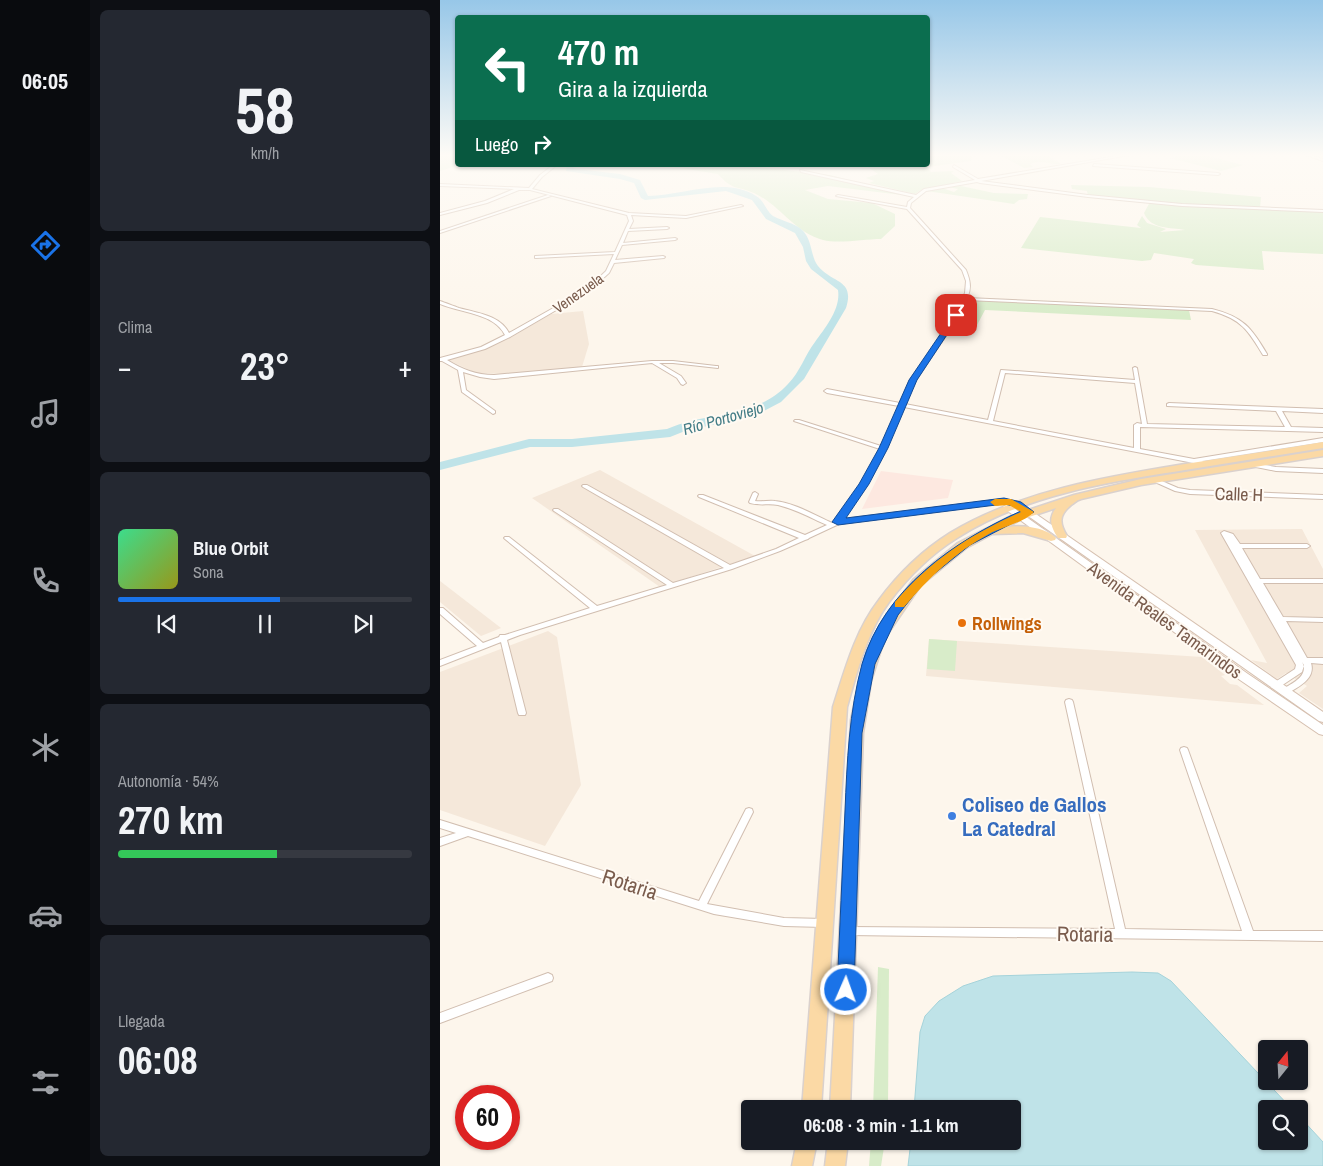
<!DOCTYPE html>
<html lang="es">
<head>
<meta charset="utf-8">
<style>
  body { margin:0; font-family:"Archivo Narrow",sans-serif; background:#242831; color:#f1f3f6; height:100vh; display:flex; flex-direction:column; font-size:19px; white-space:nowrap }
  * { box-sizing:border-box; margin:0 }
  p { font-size:16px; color:#9ea1a6 }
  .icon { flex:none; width:28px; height:28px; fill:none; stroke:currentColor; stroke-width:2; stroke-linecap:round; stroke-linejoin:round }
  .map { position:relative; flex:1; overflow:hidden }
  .panel { display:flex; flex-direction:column; gap:10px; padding:10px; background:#0d0f14; width:350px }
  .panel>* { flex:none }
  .guide { position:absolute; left:15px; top:15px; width:475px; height:152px; border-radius:5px; box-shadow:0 1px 4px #0004; background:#0b6e4f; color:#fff; overflow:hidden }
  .needle { width:32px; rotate:18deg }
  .tools { position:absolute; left:818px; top:1040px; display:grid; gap:10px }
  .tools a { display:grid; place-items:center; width:50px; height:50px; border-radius:5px; background:#171b24; box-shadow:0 1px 4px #0004; font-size:25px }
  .speed { position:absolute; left:15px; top:1085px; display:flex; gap:10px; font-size:25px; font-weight:700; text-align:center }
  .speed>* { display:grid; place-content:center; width:65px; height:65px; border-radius:50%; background:#171b24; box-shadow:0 1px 4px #0004; line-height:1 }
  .speed .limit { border:8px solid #d22; background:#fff; color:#111 }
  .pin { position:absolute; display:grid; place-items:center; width:42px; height:42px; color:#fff; margin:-21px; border-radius:10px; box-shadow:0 2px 8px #0006 }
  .me { position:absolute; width:55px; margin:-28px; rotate:2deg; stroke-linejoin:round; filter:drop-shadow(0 0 4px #0008) }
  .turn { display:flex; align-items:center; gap:18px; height:105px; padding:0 20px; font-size:22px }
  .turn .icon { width:65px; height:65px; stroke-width:2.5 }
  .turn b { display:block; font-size:35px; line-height:42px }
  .then { display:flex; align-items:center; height:48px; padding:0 20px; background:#0003; gap:10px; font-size:19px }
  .big { font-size:38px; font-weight:700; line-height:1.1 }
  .panel .tile { flex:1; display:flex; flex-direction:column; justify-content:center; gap:8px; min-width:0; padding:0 18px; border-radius:8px; background:#242831 }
  .panel .dial { align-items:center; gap:0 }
  .dial b { font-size:65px; line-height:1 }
  .song { display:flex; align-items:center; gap:15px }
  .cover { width:60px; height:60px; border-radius:8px; background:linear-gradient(135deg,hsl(150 70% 55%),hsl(60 70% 35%)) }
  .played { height:5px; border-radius:2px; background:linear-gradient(90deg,#1a73e8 55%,#363941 55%) }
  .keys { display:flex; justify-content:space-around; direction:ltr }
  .heat { display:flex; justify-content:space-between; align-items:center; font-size:28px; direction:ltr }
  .charge { height:8px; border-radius:4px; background:linear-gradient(90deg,#34c759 54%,#363941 0) }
  .trip { position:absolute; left:301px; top:1100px; width:280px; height:50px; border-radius:5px; background:#171b24; box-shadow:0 1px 4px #0004; font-weight:700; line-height:50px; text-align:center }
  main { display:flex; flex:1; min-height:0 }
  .tabs { display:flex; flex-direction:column; width:90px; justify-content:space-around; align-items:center; background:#090b0e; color:#9ea1a6 }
  .tabs .icon { width:35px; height:35px }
  .tabs .current { color:#1a73e8 }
  .tabs b { font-size:22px; color:#f1f3f6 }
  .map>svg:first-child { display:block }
</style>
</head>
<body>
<main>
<nav class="tabs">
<b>06:05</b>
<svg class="icon current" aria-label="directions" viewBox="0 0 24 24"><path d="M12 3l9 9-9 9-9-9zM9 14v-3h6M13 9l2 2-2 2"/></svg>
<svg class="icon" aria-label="music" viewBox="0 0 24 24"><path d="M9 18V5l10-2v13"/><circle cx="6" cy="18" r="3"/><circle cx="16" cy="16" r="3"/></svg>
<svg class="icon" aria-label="phone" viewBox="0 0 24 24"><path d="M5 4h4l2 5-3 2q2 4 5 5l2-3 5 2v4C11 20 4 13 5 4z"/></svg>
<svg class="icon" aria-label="climate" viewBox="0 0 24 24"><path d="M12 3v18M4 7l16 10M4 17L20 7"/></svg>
<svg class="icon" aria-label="car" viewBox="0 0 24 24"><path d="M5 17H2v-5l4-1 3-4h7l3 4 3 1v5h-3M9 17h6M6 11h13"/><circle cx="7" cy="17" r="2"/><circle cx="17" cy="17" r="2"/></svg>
<svg class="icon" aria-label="filters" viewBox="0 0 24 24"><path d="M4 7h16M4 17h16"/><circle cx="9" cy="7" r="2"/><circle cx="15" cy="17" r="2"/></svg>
</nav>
<section class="panel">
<div class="tile dial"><b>58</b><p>km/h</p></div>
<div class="tile"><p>Clima</p>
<div class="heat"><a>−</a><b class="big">23°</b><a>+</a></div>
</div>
<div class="tile">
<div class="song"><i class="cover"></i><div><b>Blue Orbit</b><p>Sona</p></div></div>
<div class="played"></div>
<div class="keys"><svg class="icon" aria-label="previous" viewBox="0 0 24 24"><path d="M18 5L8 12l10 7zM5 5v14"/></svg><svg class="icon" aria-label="pause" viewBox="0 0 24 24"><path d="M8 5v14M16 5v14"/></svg><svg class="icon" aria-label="next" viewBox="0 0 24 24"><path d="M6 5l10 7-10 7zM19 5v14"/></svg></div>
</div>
<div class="tile"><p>Autonomía · 54%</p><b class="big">270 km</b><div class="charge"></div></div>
<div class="tile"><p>Llegada</p><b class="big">06:08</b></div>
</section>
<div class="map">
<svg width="883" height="1166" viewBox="0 0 883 1166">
  <rect width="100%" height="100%" fill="#fdf6ec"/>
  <g fill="#f5e8da">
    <path d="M143 311 149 344 142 367 68 374 36 373 8 360 41 350 71 337 111 314Z"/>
    <path d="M160 470 315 556 220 587 92 498Z"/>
    <path d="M862 529 883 569V709L859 693 867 686 846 673 837 679 811 660 827 663 755 530Z"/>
    <path d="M0 581 61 628 41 636 0 602Z"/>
    <path d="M108 631 117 637 141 785 105 846 0 810V672Z"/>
    <path d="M489 639 762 657 785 675 781 676 790 684 797 685 824 705 486 676Z"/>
  </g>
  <path fill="#fde8e0" d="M441 471 513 480 508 498 422 509Z"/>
  <g fill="#d8ecc9">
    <path d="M0 154H17L18 165H19L0 171Z"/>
    <path d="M488 154H533L531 161 487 167 491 172 514 171 511 173 522 181 481 190 475 194 429 183 434 181 426 178 438 174 425 165H488Z"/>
    <path d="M558 154H605L621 164C609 165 601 159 590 164L593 167 584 168Z"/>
    <path d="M748 154H760L803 165 781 171 730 158Z"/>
    <path d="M221 165H300L390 175 470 196 388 186 365 190 388 199 432 203 455 214V226L441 239C425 239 398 244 383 240 355 233 340 205 314 193 295 185 293 191 278 174Z"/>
    <path d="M631 185 709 187 821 197 820 208 883 211V254L822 251 824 270 756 265 751 263 754 259 714 253 711 260 702 261 581 248 600 217 701 228 697 225 702 216 707 223 726 229 720 232 745 230C730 227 711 230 704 213L710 202 648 196 647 191 632 189Z"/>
    <path d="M521 186 554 193 588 194 587 199 579 200 574 204 487 191 502 188 514 192 518 189 509 187Z"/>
    <path d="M534 300 749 310 751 320 545 310 537 325 521 324Z"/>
    <path d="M489 639 517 641 515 671 487 669Z"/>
    <path d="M438 967 449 969 448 1109H433Z"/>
    <path d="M431 1141H445L441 1166H429Z"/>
  </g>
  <path fill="#bfe3e8" stroke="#a5d3da" d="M692 972 718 973 731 981 852 1109H826V1141H859V1116L883 1142V1166H468L471 1141H572V1109H474L480 1032 485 1016 499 1001 523 986 553 976Z"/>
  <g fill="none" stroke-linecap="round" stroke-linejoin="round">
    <path fill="#bfe3e8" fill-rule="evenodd" d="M127 165H135L133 168 137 169 180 174 200 180 208 196C242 196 285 176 316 196 324 200 326 211 333 216 342 221 354 223 361 229 373 239 370 256 378 266 393 284 415 279 406 308L364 379 341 402 316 415 245 431 230 437 132 447H90L0 470V462L89 439H132L227 429C267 411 316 419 348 384 360 372 365 355 375 342 385 328 401 309 398 290L371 269 366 261 363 247 355 233 326 219 312 200 286 191 205 200 201 198 194 183 180 179 126 171Z"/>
    <defs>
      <g id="street">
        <path d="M689 154H695L541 181 648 195 742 204 883 210V212L742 206 648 197 540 183 537 182 486 191 471 203 470 208 526 270C530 280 532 288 527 298L772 309C803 317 811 327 827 354V355H823C808 330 801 319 772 311L526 300 512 327 476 380 465 404 548 420 561 370 695 380 693 368 695 367 697 368 707 424 845 427 836 411 727 406V404L729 403 883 409V413L842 411 851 427 883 428V432L700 427V449L754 459 883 438V442L762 461 767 463 764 465 464 407 446 448 427 484 403 519 564 499 579 503 580 504 579 505 577 506 564 503 399 524 369 538 368 539 365 540 340 551 292 569 80 635 67 640 86 713 85 715H79L78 713 61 642 0 666V660L37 646 0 614V608H3L43 643 59 637 60 635H65L150 608 65 539 64 538 65 537H69L157 606 227 585 114 511 113 510 114 509H118L233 583 284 568 143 487 142 486 143 485H147L290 565 336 549 359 538 259 497 258 496 259 495H263L365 535 387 525C371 518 355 509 338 505 328 503 321 506 310 503L309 502 313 493 315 492 318 494 315 501C322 502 329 500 335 501 355 503 374 515 392 523L396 521 421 484 440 449 354 421 355 420H359L441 446 459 406 387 393 384 391 387 389 460 403 470 380 508 327 525 293 526 281 522 270 467 209 396 196 398 195 467 207 468 202 474 197 361 172 360 170 476 195 484 189 535 180 513 167 514 165 538 179ZM565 373 695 383 702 424 697 423 694 425V448L553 421Z"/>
        <path d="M864 154H868L883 159V161Z"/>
        <path d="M654 164 778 173 780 174 778 175 653 166Z"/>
        <path d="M113 165H117L102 177 92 189 189 213 246 216 301 205 303 206 246 218 191 215 193 221 189 229 227 227 229 228 227 229 188 231 183 243 235 238 237 239 235 240 182 245 175 260 223 256 225 257 224 258 174 263 169 273 149 291 70 337 45 349 7 360C22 369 36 375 54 375L212 361H233L276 366H278V368L233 363H219L241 376 246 383 243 385 241 384 237 378 212 363 54 379 40 377 23 372 26 390 55 411V413L53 414 22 392 18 370 2 361H0V358L41 347 65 335C54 313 21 313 0 304V301C6 303 13 306 19 308 37 313 60 315 69 333L147 289 166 271 174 254 96 258H95V256L175 252 189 221 187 215 90 190H79L47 203 0 215V213L45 201 74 189 0 186V184L89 188 100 175Z"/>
        <path d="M108 195 111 196 0 233V231Z"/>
        <path d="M813 463 836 467 883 469V473L836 471 811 466 810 465Z"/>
        <path d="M717 479 738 488 750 490 883 495V499L750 494 735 491 715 482 714 481 715 480Z"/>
        <path d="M784 531 793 534 800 544H867L870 546 867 548H802L820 579H883V583H823L843 617 883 618V622L846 621 867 658H883V664L871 663C876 679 858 687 847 694H841L840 692 841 690C851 684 870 676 862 662L864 665 862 672 838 688H832L831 686 832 684 855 669 856 665 781 533Z"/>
        <path d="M629 699 632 700 633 702 685 929 802 931 740 750 741 748 744 747 747 748 748 750 813 931H883V941L408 935 404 934 403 931 404 928 408 927 675 929 625 702 626 700Z"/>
        <path d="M309 808 312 809 313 812 267 904 344 918 384 919 388 920 389 923 388 926 384 927 344 926 274 914 28 836 0 846V838L16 833 0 828V820L259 901 306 809Z"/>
        <path d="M108 973 112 975 113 978 112 981 0 1023V1013Z"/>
      </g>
      <g id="secondary">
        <path d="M577 501 883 712V722L879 721 574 506 573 504Z"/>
        <path d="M568 504 808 674 883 725V735L879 734 800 680 565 509 563 507Z"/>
      </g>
      <g id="primary">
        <path d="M883 442V448C837 455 791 463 745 470 668 482 584 495 517 538 491 554 468 577 449 602 427 632 417 672 407 707L381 1109H362L393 707C405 670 415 631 439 600 458 574 483 550 510 533 580 491 665 477 745 464 791 457 837 450 883 442Z"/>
        <path d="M883 450V456L701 485 641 499C635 501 636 502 631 505 619 515 619 523 627 536L626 538H618C611 527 608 519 616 508L580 520 567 527C582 525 605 527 616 538L615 540 611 541 583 533 552 534 526 548 481 585 449 632 443 643 431 681 423 733 410 1109H390L411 720 422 669 437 631 473 580 518 543 573 515 634 495 701 479Z"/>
        <path d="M357 1141H377L372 1166H352Z"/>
        <path d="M388 1141H408L405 1166H385Z"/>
      </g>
    </defs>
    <use href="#street" stroke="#d1beb0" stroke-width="2"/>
    <use href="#secondary" stroke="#d6c0b0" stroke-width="2"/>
    <use href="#primary" stroke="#dad1cd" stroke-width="3"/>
    <use href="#street" fill="#fff" fill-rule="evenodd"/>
    <use href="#secondary" fill="#fff" fill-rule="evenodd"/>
    <use href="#primary" fill="#fbd9a5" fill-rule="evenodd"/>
  </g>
  <linearGradient id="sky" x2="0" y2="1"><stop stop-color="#97c7e8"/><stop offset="0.49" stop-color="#fefbf6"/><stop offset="1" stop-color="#fefbf6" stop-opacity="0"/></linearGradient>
  <rect width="883" height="317" fill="url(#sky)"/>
  <path fill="#1a73e8" stroke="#114b97" d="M514 314 520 315 477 380 448 448 429 484 406 518 564 498 581 502 594 512 530 545 484 582 458 615 435 664 422 733 414 990 412 995 406 998 400 995 397 990C400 930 402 871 405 811 407 762 409 712 422 664 444 589 514 541 581 511L574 506 564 504 398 525 392 522 419 484 439 448 469 380Z"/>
  <path fill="#f59e0b" d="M571 499 594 512C583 523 562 527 549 534 515 552 488 579 464 607H455V602C492 559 530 535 581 512L569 505 555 506 550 502 555 499Z"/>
  <circle fill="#e8710a" stroke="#fffaf3" stroke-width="2" cx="522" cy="623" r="5"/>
  <circle fill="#3f7fe0" stroke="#fffaf3" stroke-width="2" cx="512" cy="816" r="5"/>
  <g text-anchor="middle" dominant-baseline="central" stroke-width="4" stroke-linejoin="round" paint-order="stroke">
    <g font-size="15" fill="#7a5c4d" stroke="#fffaf3">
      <text transform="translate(138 293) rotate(-35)">Venezuela</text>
    </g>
    <g font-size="16" font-style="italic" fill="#437c86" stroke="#fffaf3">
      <text transform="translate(283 418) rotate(-16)">Río Portoviejo</text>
    </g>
    <g font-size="18" fill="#7a5c4d" stroke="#fffaf3">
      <text transform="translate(799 494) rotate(2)">Calle H</text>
      <text transform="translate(725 620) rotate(36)">Avenida Reales Tamarindos</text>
    </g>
    <g font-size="18" font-weight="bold" fill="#c56008" stroke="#fffaf3" text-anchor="start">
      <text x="532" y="623">Rollwings</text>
    </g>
    <g font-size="21" font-weight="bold" fill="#366cbe" stroke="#fffaf3" text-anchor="start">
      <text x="522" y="804">Coliseo de Gallos<tspan x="522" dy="24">La Catedral</tspan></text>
    </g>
    <g font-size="21" fill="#7a5c4d" stroke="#fffaf3">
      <text transform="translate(190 884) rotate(18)">Rotaria</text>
      <text transform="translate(645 934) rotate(1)">Rotaria</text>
    </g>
  </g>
</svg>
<div class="tools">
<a><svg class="needle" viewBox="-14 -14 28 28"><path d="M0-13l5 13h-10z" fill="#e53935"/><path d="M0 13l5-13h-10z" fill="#9ea1a6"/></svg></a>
<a><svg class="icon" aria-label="search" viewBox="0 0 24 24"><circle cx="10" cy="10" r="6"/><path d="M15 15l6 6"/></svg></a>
</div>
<div class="speed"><div class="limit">60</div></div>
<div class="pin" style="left:516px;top:315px;background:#d93025"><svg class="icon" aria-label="arrive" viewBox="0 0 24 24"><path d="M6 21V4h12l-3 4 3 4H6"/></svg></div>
<svg class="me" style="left:406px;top:990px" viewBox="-20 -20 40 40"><circle r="17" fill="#1a73e8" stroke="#fff" stroke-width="3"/><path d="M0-11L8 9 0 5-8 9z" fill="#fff"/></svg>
<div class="trip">06:08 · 3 min · 1.1 km</div>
<div class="guide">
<div class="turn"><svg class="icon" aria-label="left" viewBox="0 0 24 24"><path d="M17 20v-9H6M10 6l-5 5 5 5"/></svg><div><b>470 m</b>Gira a la izquierda</div></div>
<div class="then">Luego<svg class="icon" aria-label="right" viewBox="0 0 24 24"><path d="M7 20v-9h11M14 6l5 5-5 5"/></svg></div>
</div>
</div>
</main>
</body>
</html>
